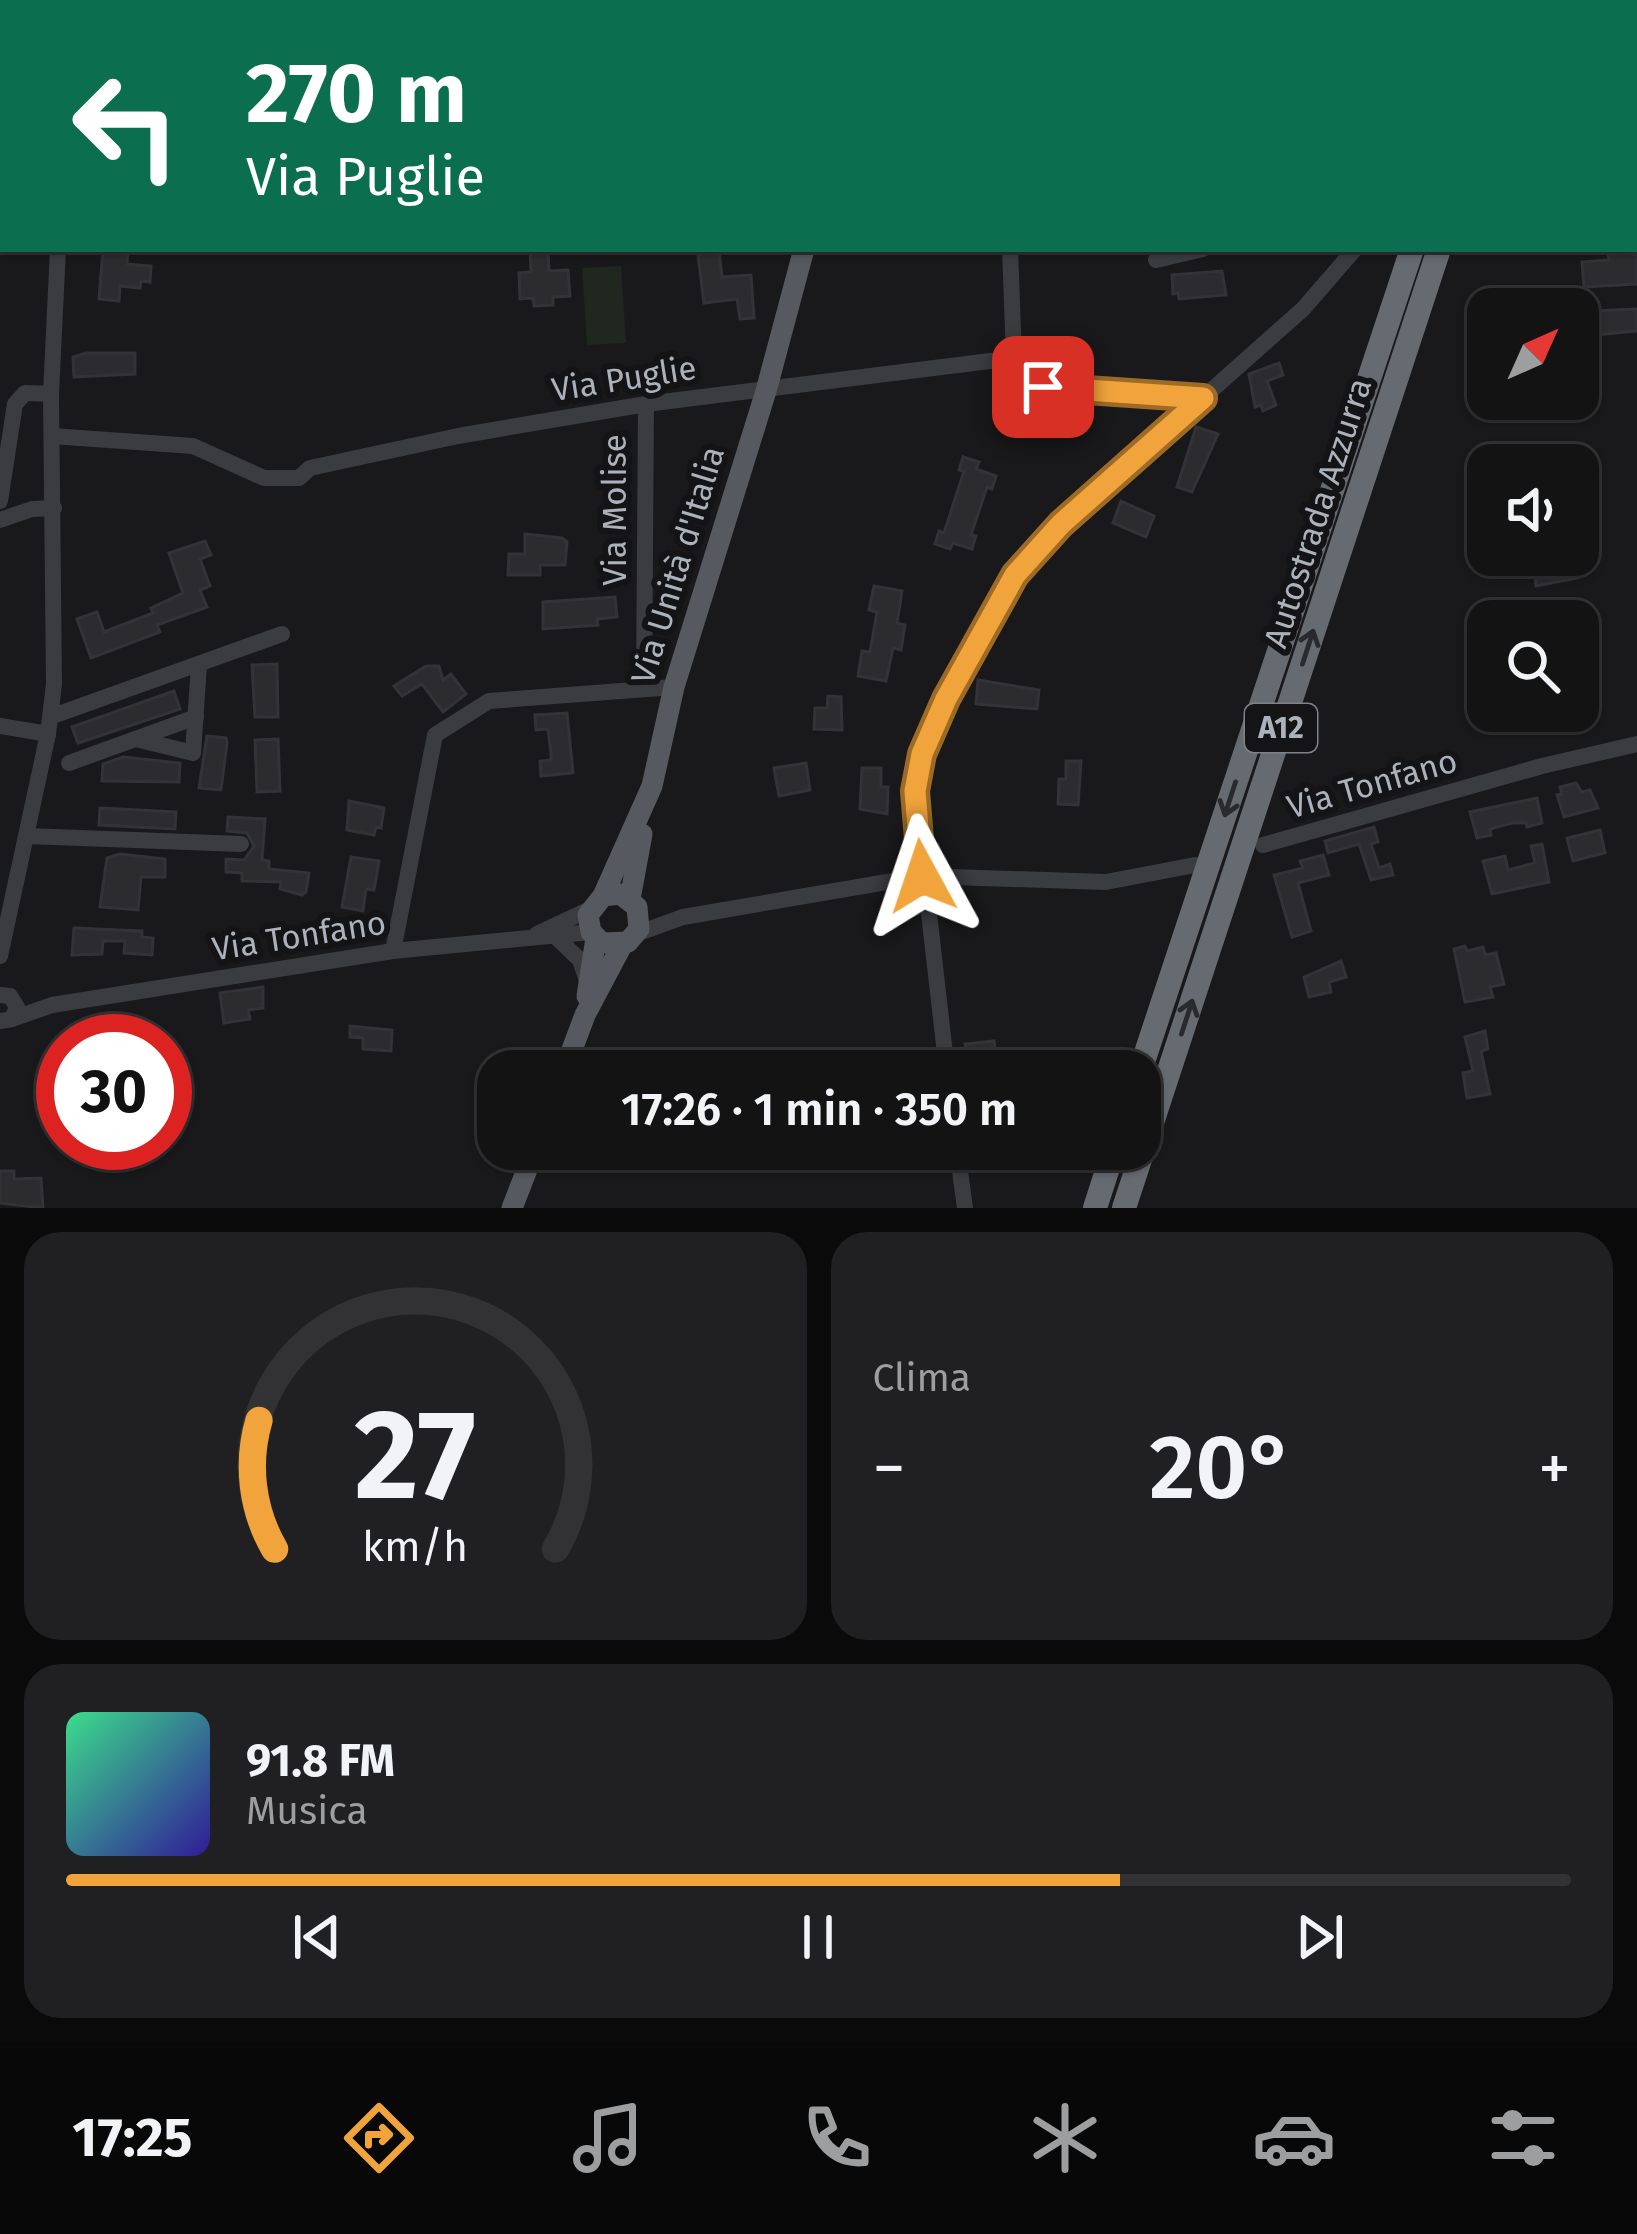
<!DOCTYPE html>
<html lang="it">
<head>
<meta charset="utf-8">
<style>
  body { margin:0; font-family:"Fira Sans",sans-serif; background:#202022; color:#f1f3f6; height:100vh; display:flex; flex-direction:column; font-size:45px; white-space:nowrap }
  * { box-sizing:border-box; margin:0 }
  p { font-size:39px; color:#9d9ea0 }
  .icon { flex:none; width:66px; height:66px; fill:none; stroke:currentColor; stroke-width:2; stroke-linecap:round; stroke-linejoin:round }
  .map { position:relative; height:1208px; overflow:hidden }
  .sheet { display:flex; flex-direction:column; gap:24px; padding:24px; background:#0a0a0b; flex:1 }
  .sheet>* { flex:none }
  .banner { position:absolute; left:0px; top:0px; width:1638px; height:252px; box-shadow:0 3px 9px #0004,0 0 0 3px #323234; background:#0b6e4f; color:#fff; overflow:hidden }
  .needle { width:78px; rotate:45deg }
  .tools { position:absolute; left:1467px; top:288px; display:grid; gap:24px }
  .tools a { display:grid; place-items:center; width:132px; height:132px; border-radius:24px; background:#131314; box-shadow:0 3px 9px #0004,0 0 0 3px #323234; font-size:60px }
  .speed { position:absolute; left:36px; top:1014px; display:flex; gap:24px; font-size:60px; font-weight:700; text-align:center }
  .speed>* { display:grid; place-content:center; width:156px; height:156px; border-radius:50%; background:#131314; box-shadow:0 3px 9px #0004,0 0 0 3px #323234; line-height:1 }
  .speed .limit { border:18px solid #d22; background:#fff; color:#111 }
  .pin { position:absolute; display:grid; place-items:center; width:102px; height:102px; color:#fff; margin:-51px; border-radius:24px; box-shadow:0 6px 18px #0006 }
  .me { position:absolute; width:132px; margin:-66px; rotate:355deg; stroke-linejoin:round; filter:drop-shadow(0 0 9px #0008) }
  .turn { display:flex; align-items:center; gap:42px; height:252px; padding:0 48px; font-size:54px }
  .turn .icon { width:156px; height:156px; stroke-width:2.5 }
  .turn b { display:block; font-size:84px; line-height:102px }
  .big { font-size:90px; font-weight:600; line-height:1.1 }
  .sheet .tile { flex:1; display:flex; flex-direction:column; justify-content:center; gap:18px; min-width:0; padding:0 42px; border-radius:36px; background:#202022 }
  .sheet .dial { align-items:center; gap:0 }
  .dial svg { height:312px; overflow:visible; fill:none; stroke:#323234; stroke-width:7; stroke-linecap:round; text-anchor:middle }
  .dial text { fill:#f1f3f6; stroke:none }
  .song { display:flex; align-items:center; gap:36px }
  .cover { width:144px; height:144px; border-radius:18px; background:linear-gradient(135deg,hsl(150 70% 55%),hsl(250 70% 35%)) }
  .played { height:12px; border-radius:6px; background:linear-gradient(90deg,#f1a43b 70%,#323234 70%) }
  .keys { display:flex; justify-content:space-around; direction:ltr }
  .heat { display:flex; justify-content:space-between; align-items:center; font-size:66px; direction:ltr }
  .sheet .tiles { flex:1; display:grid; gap:24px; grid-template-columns:1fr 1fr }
  .tile:last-child { grid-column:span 2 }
  .trip { position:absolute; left:477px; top:1050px; width:684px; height:120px; border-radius:36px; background:#131314; box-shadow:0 3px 9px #0004,0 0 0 3px #323234; font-weight:600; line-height:120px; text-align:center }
  .dock { display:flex; height:192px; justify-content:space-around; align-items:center; background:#080808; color:#9d9ea0 }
  .dock .icon { width:84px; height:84px }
  .dock .selected { color:#f1a43b }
  .dock b { font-size:54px; color:#f1f3f6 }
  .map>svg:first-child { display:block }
</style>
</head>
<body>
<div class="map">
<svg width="1637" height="1208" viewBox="0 0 1637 1208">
  <rect width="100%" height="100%" fill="#19191b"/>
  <path fill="#1f271f" d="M621 266 626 343 587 345 582 268Z"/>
  <g fill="#2c2c2f" stroke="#333337" stroke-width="3">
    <path d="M103 249H128L127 264 151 266 150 282 141 281 140 288 120 286 119 301 99 299Z"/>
    <path d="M530 249H548L549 271 568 270 570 296 553 297V305L534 306 533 298 520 299 519 273 531 272Z"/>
    <path d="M706 249 719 251 722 277 751 275 754 318 740 319 737 299 704 303 698 255 706 253Z"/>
    <path d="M1607 249H1637V284L1584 287 1582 262 1609 260Z"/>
    <path d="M1222 271 1226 295 1179 299 1178 293 1173 294 1172 275Z"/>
    <path d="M1637 309V331L1594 335 1592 311Z"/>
    <path d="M86 353H135V374L74 377 73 357Z"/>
    <path d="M1279 363 1283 375 1267 381 1276 405 1263 411 1261 405 1255 407 1249 374Z"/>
    <path d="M1196 427 1218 434 1192 492 1177 487Z"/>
    <path d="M963 457 979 462 976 469 996 476 992 489 987 487 971 535 976 536 972 549 953 543 950 549 935 544 939 531 944 533 964 471 959 470Z"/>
    <path d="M1121 501 1154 516 1146 537 1113 523Z"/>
    <path d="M525 534 562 538 567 542 565 565H540V575H508L509 554H525Z"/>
    <path d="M205 541 211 555 200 559 210 586 200 590 207 607 157 625 160 632 91 658 77 619 97 612 104 632 153 613 151 608 183 593 169 553Z"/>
    <path d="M1575 562 1577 578 1536 586 1534 566Z"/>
    <path d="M874 586 902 591 897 623 905 625 901 650 893 648 886 681 858 676 862 651 870 652 877 612 869 610Z"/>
    <path d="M615 597 617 617 597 619 598 625 543 629V602Z"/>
    <path d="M277 664 278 717H255L252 665Z"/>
    <path d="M426 666H439L443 680 451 674 466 694 443 712 422 684 402 696 394 686Z"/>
    <path d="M978 680 1039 690 1037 709 976 704Z"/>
    <path d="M174 691 180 709 78 743 72 727Z"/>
    <path d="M828 696 841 697 842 730 814 729 815 708H827Z"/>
    <path d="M567 713 573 773 541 776 540 761 551 760V753L548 729 536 730 535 715Z"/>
    <path d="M207 736 226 738 227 743 221 790 199 788Z"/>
    <path d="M278 739 280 791 257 792 255 740Z"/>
    <path d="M123 757 180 763 179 782 102 781 103 764Z"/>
    <path d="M1066 761H1081L1078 805 1058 804 1059 779H1066Z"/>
    <path d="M806 763 810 790 779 796 774 768Z"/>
    <path d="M862 768H881V787H888L887 814 860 809Z"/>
    <path d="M1576 783 1582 792 1590 790 1598 808 1564 817 1557 795 1562 794 1560 787Z"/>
    <path d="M1537 798 1542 823 1527 827 1526 823H1512L1490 829 1491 835 1477 838 1470 812Z"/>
    <path d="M349 801 384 808 381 828 376 827 374 835 347 830Z"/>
    <path d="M100 808 176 812 175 829 99 825Z"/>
    <path d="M228 817 265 819 262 860 269 861V869L309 873 306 892 302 895 280 889 281 882 242 881V873L226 872V859L244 860 254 846 247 833 227 831Z"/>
    <path d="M1374 827 1378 842 1371 844 1379 868 1390 864 1393 875 1371 880 1359 844 1328 853 1325 841Z"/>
    <path d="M1600 830 1605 853 1573 861 1567 838Z"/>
    <path d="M1542 844 1549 882 1492 894 1483 861 1505 856 1508 870 1535 863 1531 846Z"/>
    <path d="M120 854 165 859V877H141L138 910 100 907 107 858Z"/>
    <path d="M1323 855 1329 875 1298 883 1311 931 1292 937 1274 875 1303 868 1300 861Z"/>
    <path d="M351 857 379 861 374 890 366 889 363 911 342 907Z"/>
    <path d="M74 928 142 931V937L153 938 152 955 124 953 125 941H103L102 954 72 955Z"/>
    <path d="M1465 946 1467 951 1483 947 1485 955 1496 953 1504 984 1490 987 1493 997 1465 1002 1454 949Z"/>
    <path d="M1341 961 1346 977 1329 982 1331 992 1309 997 1304 977Z"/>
    <path d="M263 987V1008L248 1010 250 1019 224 1023 220 993Z"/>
    <path d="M350 1026 392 1030 391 1051 363 1049V1038L350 1037Z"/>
    <path d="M1485 1031 1488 1049 1481 1051 1490 1094 1467 1098 1463 1073 1473 1071 1465 1037Z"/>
    <path d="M994 1041 998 1071H972L965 1044Z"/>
    <path d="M0 1171H14V1179L41 1178 43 1208 0 1203Z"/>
  </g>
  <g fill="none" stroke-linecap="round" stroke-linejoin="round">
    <g stroke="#3a3c40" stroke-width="16">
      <path d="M1007 0V3"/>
      <path d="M72 3V0"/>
      <path d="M1635 35H1637"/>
      <path d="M0 132H3"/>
      <path d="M1635 202 1637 203"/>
      <path d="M0 218 3 219"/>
      <path d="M1010 249 1014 358"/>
      <path d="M1156 260 1203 249"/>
      <path d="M52 436 193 446 264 478H299L310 468 458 436 646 404 1014 358 1024 379 1043 387 1203 397"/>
      <path d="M0 501 15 404 25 393 51 394"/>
      <path d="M0 520 32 509 54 508"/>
      <path d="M644 689 646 404"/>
      <path d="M50 717 282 634"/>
      <path d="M0 726 48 734"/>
      <path d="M136 739 193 753 199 665"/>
      <path d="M69 763 196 717"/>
      <path d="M27 836 241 844"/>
      <path d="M1263 845 1542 766 1637 744"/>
      <path d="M537 934 590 909"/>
      <path d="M636 934 683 917 922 876 1106 882 1195 865"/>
      <path d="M556 937 580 960 588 984"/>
      <path d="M393 951 435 735 489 701 674 687"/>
      <path d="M0 956 48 734 54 684 51 394 58 249"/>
      <path d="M0 995 10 996 17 1007 12 1019 0 1021"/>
      <path d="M12 1019 52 1005 393 951 591 932"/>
      <path d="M947 1071 915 791 922 754 946 699 1015 575 1061 524 1303 309 1355 249"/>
      <path d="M957 1149 965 1208"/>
    </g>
    <g stroke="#56595f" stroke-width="21">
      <path d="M874 3 875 0"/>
      <path d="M603 896 620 894 637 907 639 929 628 942 602 943 591 932 588 915 603 896 652 786 674 687 766 391 804 249"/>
      <path d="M630 899 642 834"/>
      <path d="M587 996 596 938"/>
      <path d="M564 1071 585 1015 622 945"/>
      <path d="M512 1208 535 1149"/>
    </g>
    <g stroke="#666a71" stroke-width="24">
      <path d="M1489 3 1490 0"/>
      <path d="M1516 3 1517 0"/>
      <path d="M1140 1071 1412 249"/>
      <path d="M1095 1208 1114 1149"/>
      <path d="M1124 1208 1439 249"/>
    </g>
  </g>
  <defs><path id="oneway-shaft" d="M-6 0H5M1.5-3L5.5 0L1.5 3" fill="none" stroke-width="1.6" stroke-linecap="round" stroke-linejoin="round" transform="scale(3)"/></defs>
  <g stroke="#282a2d">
    <use href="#oneway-shaft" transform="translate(1308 647) rotate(-72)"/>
    <use href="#oneway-shaft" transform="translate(1230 799) rotate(108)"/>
    <use href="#oneway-shaft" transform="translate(1187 1017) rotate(-72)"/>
  </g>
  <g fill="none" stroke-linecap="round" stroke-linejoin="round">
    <defs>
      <path id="route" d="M922 876 915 791 922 754 946 699 1015 575 1061 524 1203 398 1043 387"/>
    </defs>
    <use href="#route" stroke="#9d6b26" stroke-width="30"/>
    <use href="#route" stroke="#f1a43b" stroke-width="21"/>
  </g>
  <g text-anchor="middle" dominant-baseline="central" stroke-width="12" stroke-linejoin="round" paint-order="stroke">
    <rect fill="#141416" stroke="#7e838a" stroke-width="3" x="1245" y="704" width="72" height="48" rx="9"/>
    <g font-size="30" font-weight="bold" fill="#acb2bb">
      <text x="1281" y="728">A12</text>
    </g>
    <g font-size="33" fill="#acb2bb" stroke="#141416">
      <text transform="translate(624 379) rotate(-9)">Via Puglie</text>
      <text transform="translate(615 510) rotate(-90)">Via Molise</text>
      <text transform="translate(1318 513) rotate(-72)">Autostrada Azzurra</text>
      <text transform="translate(678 565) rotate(-73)">Via Unità d'Italia</text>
      <text transform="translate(1372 784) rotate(-16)">Via Tonfano</text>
      <text transform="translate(299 936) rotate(-9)">Via Tonfano</text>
    </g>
  </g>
</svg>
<div class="tools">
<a><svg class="needle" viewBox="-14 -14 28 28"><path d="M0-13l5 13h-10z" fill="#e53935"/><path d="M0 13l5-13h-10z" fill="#9d9ea0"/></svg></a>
<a><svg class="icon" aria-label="sound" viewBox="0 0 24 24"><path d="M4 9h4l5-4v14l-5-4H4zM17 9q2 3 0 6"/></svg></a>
<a><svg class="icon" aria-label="search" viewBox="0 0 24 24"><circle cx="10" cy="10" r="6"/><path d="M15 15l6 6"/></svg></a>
</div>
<div class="speed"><div class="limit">30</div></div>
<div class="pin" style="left:1043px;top:387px;background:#d93025"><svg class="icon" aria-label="arrive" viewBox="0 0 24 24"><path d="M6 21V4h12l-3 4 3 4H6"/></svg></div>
<svg class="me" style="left:922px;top:876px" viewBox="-20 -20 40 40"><path d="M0-17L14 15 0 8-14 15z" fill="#f1a43b" stroke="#fff" stroke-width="4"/></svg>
<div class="trip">17:26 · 1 min · 350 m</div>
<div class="banner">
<div class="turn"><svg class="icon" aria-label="left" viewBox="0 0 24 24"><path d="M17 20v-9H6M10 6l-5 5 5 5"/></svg><div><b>270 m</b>Via Puglie</div></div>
</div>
</div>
<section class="sheet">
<div class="tiles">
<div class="tile dial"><svg viewBox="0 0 100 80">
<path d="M14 69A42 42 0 1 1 86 69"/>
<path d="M14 69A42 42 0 0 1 10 36" stroke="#f1a43b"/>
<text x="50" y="56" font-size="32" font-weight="700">27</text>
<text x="50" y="72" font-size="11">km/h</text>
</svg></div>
<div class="tile"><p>Clima</p>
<div class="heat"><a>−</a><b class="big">20°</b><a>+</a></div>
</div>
<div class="tile">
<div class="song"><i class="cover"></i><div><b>91.8 FM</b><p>Musica</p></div></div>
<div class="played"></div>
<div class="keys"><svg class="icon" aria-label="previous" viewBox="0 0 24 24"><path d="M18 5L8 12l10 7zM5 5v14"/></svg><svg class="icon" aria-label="pause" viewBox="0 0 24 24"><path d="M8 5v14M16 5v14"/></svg><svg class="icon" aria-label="next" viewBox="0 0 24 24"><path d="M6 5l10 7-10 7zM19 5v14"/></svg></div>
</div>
</div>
</section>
<nav class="dock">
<b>17:25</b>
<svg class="icon selected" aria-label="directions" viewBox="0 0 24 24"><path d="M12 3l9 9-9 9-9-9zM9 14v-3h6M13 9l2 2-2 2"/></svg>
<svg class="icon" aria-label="music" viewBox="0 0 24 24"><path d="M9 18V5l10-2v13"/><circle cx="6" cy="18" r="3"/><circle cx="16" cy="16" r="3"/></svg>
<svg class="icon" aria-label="phone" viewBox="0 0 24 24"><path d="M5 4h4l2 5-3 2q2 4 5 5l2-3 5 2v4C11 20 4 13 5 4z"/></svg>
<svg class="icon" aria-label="climate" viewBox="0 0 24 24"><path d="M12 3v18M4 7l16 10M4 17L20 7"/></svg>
<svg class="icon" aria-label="car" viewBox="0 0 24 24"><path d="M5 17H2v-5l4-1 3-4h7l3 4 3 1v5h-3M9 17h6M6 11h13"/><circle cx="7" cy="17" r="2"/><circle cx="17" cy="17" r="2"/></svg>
<svg class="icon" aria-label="filters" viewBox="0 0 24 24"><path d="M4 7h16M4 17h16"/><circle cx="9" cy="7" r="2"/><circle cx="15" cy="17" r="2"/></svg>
</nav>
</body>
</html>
